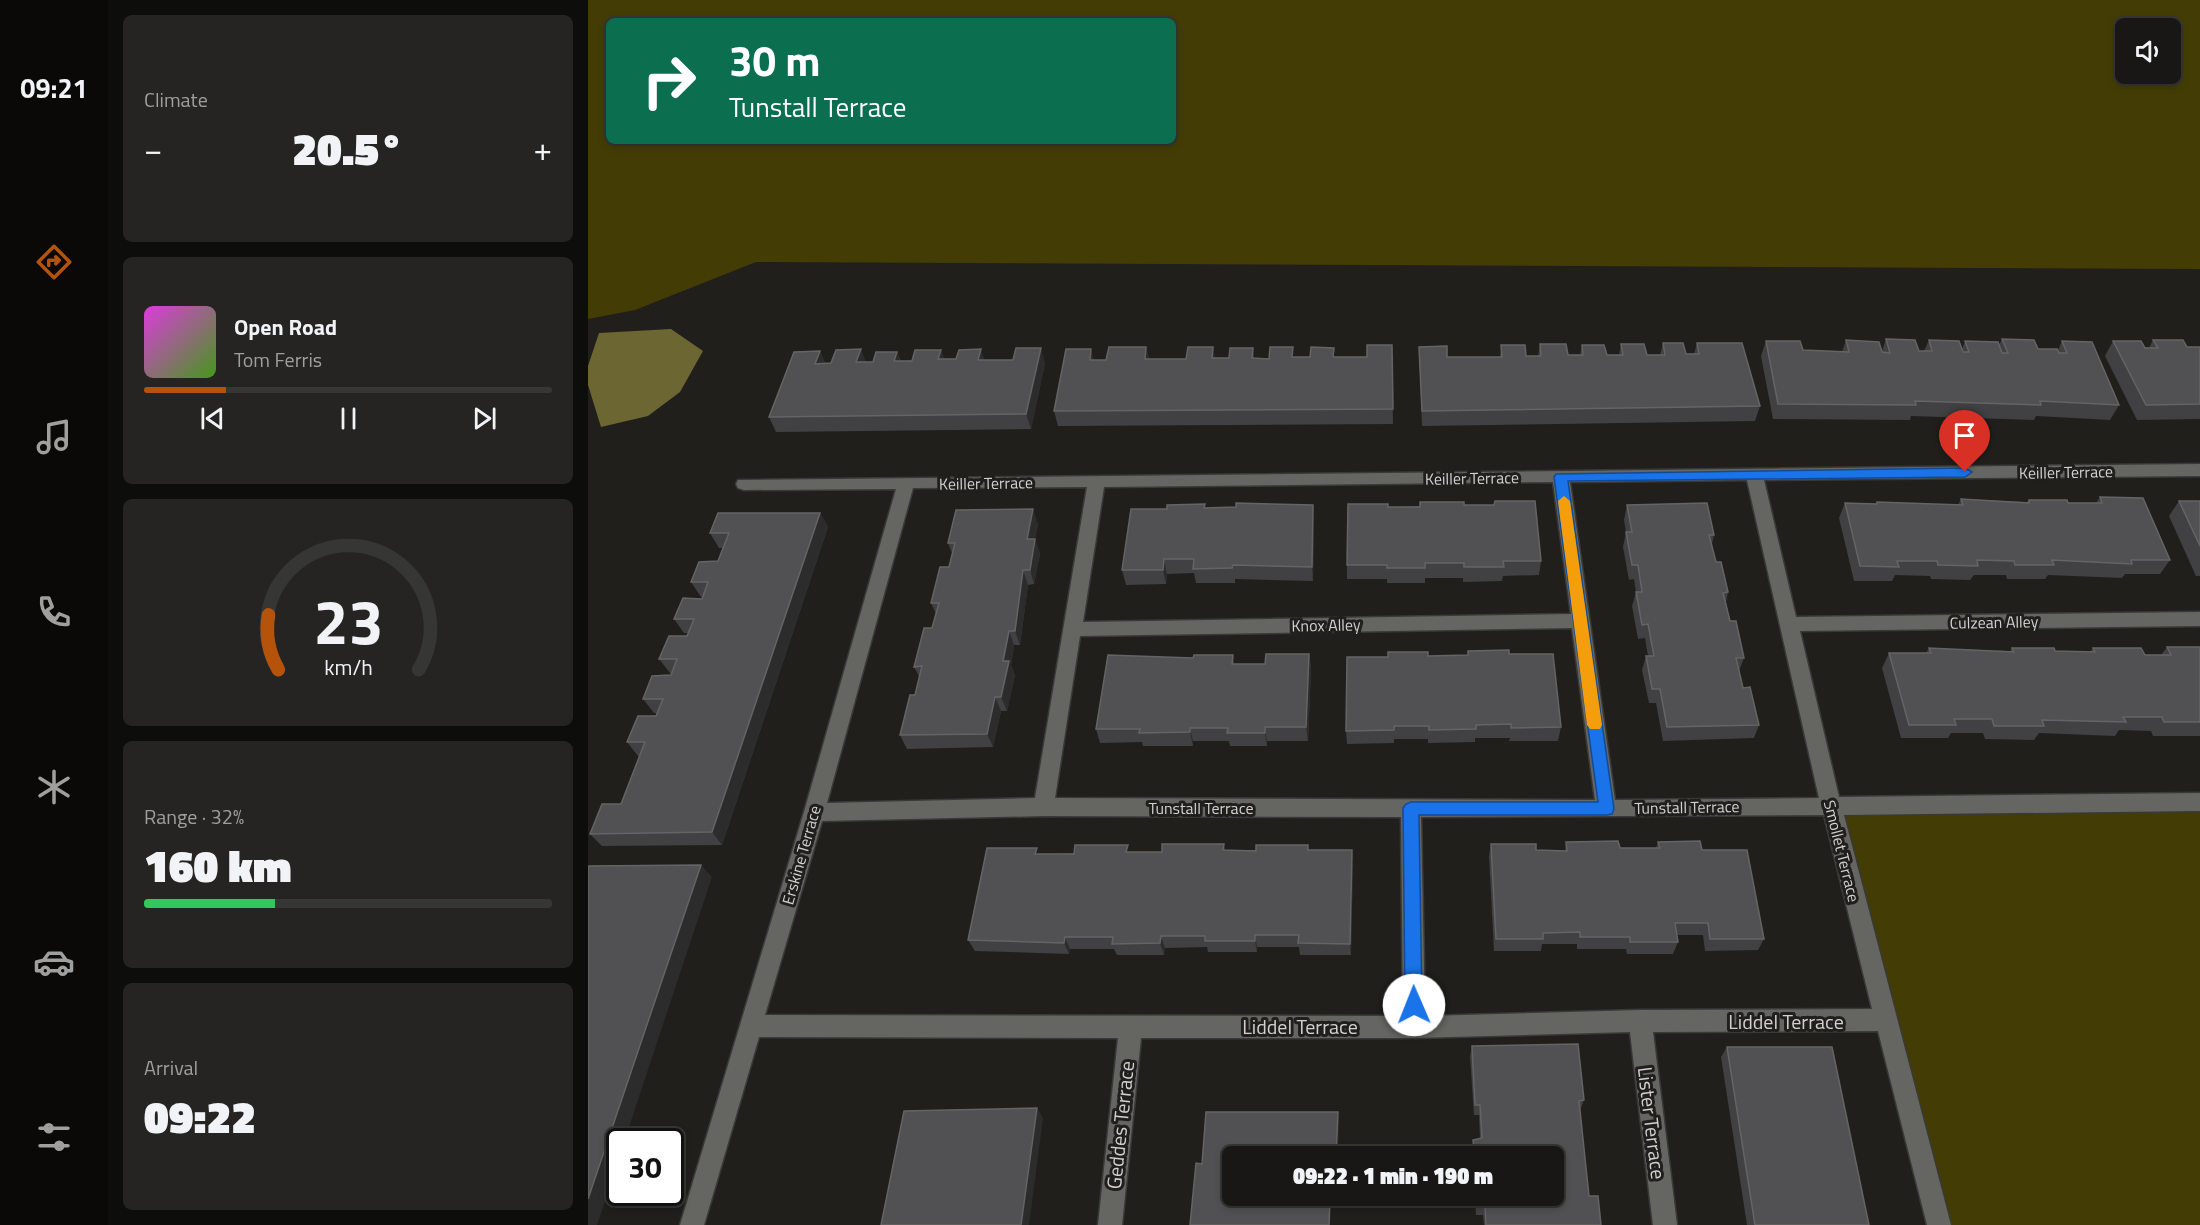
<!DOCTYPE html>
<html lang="en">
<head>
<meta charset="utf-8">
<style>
  body { margin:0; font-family:"Titillium Web",sans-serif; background:#252422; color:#f1f3f6; height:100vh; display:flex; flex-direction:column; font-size:22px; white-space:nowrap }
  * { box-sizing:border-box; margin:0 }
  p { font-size:20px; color:#9f9fa0 }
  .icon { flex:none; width:33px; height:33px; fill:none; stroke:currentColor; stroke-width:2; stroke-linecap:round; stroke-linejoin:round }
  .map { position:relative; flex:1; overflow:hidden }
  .sheet { display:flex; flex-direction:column; gap:15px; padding:15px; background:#0d0d0c; width:480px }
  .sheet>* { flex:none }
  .banner { position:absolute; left:18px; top:18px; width:570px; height:126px; border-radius:9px; box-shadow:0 3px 9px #0003,0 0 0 2px #363634; background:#0b6e4f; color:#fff; overflow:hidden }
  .fabs { position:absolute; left:1527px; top:18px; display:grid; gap:12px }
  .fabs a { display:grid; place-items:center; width:66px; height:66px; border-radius:9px; background:#181715; box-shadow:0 3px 9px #0003,0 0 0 2px #363634; font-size:30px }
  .speed { position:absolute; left:18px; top:1128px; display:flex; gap:12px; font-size:30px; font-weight:700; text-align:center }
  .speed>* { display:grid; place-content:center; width:78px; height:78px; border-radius:50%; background:#181715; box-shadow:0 3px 9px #0003,0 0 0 2px #363634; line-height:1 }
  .speed .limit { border:3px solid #111; border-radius:9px; background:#fff; color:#111 }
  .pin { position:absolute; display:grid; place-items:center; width:51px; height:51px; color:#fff; margin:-62px -26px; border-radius:50% 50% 50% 0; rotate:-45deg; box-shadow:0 0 6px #0007 }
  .pin .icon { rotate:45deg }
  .me { position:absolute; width:66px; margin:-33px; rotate:359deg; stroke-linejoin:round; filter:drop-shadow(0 0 4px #0008) }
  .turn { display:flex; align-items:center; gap:21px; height:126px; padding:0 24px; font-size:27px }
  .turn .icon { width:78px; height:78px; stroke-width:2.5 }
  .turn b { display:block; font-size:42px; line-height:51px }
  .big { font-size:45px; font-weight:800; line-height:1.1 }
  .sheet .card { flex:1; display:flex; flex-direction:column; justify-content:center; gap:9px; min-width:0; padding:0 21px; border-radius:9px; background:#252422 }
  .sheet .dial { align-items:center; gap:0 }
  .dial svg { height:156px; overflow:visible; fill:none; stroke:#363634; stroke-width:7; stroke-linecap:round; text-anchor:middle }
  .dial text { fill:#f1f3f6; stroke:none }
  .song { display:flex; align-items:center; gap:18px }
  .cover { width:72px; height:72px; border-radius:9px; background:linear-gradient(135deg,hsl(300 70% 55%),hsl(100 70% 35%)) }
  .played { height:6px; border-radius:3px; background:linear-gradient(90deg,#b45309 20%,#363634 20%) }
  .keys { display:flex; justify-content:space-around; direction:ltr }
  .heat { display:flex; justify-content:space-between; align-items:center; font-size:33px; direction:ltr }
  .charge { height:9px; border-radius:4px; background:linear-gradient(90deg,#34c759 32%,#363634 0) }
  .trip { position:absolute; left:634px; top:1146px; width:342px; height:60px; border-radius:9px; background:#181715; box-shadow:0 3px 9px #0003,0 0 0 2px #363634; font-weight:800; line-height:60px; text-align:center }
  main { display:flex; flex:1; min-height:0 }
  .menu { display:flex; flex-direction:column; width:108px; justify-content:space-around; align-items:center; background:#0a0908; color:#9f9fa0 }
  .menu .icon { width:42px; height:42px }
  .menu .on { color:#b45309 }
  .menu b { font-size:27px; color:#f1f3f6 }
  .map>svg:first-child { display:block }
</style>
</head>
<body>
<main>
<nav class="menu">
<b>09:21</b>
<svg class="icon on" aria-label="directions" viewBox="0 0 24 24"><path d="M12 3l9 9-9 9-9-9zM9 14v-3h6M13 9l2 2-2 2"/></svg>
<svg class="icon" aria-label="music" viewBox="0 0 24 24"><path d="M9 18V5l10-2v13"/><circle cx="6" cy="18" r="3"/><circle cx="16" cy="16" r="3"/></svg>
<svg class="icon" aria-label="phone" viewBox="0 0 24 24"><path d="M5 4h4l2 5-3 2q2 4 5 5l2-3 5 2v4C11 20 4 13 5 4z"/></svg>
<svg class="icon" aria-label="climate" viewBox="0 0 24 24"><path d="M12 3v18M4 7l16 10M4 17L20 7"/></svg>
<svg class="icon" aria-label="car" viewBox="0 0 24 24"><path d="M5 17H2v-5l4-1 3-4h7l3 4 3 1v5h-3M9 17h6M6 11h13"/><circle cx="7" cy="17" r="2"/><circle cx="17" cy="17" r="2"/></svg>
<svg class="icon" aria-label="filters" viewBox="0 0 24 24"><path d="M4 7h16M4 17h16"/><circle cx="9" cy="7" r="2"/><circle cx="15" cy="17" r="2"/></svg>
</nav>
<section class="sheet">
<div class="card"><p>Climate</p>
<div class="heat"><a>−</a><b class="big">20.5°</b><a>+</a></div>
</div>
<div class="card">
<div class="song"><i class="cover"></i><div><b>Open Road</b><p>Tom Ferris</p></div></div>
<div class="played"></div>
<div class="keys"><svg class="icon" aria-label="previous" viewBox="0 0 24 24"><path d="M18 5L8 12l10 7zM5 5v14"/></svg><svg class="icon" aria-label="pause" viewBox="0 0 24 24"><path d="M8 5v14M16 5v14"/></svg><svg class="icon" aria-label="next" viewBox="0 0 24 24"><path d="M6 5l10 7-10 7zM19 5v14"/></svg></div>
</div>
<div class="card dial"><svg viewBox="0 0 100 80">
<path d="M14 69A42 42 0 1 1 86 69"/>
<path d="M14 69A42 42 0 0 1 9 41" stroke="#b45309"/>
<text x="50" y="56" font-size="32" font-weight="700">23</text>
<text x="50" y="72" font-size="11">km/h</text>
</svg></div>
<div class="card"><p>Range · 32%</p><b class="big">160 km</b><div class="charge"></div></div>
<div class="card"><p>Arrival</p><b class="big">09:22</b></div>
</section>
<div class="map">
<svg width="1612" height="1225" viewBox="0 0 1612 1225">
  <rect width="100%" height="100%" fill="#201f1c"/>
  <g fill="#433d05" fill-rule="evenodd">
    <path d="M0 0H1612V269L168 262 47 310 0 319ZM21 21H585V141H21ZM1538 28H1582V74H1538Z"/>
    <path d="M1612 802V1225H1351L1243 805Z"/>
  </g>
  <path fill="#6c6632" d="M83 329 115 351 92 392 60 416 13 427 0 385V366L11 333Z"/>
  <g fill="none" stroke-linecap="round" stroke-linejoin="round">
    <defs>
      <path id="minor" d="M1612 464V476L1176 480 1208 617 1612 612V626L1212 631 1251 797 1612 793V811L1256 815 1363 1225H1339L1290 1031 1065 1032 1089 1225H1065L1042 1032 826 1038H553L534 1225H510L530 1038 171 1037 116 1225H92L216 812 308 489 156 490 150 488 148 484 150 480ZM1159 480 1231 798 1027 800 982 482ZM965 482 983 614 495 622 516 487ZM499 487 447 798 239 803 325 488ZM984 628 1007 800 467 798 492 636ZM1236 815 1284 1009 1052 1010 837 1016 833 817ZM456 816 813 817 815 1016 177 1015 234 821Z"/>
    </defs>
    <use href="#minor" stroke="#393937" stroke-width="3"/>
    <use href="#minor" fill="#656561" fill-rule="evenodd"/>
  </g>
  <g fill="#414043">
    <path d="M1298 339 1331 351H1336L1341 340 1374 349 1377 341 1411 345 1414 339 1450 349 1470 350 1474 341 1531 405 1522 420 1448 416 1446 420 1323 416 1322 420 1185 419 1173 356 1178 341 1215 350 1254 352 1258 340 1294 351Z"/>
    <path d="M1565 340 1599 347H1612V419L1549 420 1517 356 1525 341 1561 348Z"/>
    <path d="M1075 343 1098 354H1106L1109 343 1172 406 1167 421 834 426 831 347 859 357H912L913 345 938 356H950L952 344 980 355H992L994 345 1019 355H1031L1033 344 1059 355H1072Z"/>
    <path d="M804 345 805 424 470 426 466 411 506 360H518L558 347 561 359H598L625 347 627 358H641L665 348 666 358 681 359 722 357 746 348V357H779Z"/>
    <path d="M232 351 237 363 285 362 309 352 313 361 357 359 457 363 443 429 188 432 181 417Z"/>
    <path d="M1512 497 1582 560 1572 574H1537L1534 578 1460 575 1457 579H1419L1418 575H1386L1382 580 1343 579 1342 576 1307 575 1304 581H1266L1251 518 1257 503 1288 504 1289 502 1370 505 1373 499 1439 502 1441 500 1480 503H1508Z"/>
    <path d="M1591 501H1612V576H1608L1581 516Z"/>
    <path d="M617 504V508L725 505 726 520 725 581 647 579V583H608L606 573 579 574 578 584 538 585 534 570 579 509Z"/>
    <path d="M876 505 953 561 951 575 915 576 914 581 875 582V578H837V583H799V579H759V565L800 507Z"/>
    <path d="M1039 505 1126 535 1124 544 1128 562 1140 592 1138 602 1142 621 1156 658 1151 671 1155 688 1171 725 1166 738 1075 741 1068 703H1061L1054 670 1058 656H1060L1057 638 1050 639 1044 606 1048 592 1046 579 1041 580 1035 547 1038 532 1036 520Z"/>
    <path d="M232 513 240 527 134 845 14 846 2 834 33 804 51 756H50L39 742 68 716 69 713H66L55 699 83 675 84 673H82L71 659 99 636 100 633H96L86 619 114 599V597H113L103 582 130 561 135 548H131L122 533Z"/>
    <path d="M450 524 447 539 452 554 446 584 440 585 432 645H426L423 665 427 675 419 711H413L405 747 319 749 312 735 327 695 331 676 326 667 344 628 348 614 343 603 361 567 364 553 360 543Z"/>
    <path d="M1579 647H1612V736H1565L1563 731 1531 730 1527 736 1451 733 1446 740 1397 739 1395 733H1363L1360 738H1313L1294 668 1301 653H1338L1341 648 1422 651 1424 648 1467 651 1502 652 1505 648 1557 655H1573Z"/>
    <path d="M880 651 921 654 973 727 970 741H921L922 738H887V742L840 743V739H806V743L759 744 758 731 840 656 880 655Z"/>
    <path d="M721 654 723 668 720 741H679V746H642L641 741H605V746H555L554 742 512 743 508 729 605 658 645 655 646 664H677Z"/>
    <path d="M978 842 1032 848H1068L1070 842 1114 850 1176 939 1170 950 1117 951 1115 935H1089L1090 942 1085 954H1039L1038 949H989V944H954L953 951H906L901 856 903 844 948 850 977 851Z"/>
    <path d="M636 844 637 850H764L765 863 763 955H712L711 947H669V952H620L619 947 577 948 576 955H529L526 949H482L481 954 387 951 380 940 452 854 574 852Z"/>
    <path d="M884 1046 996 1100 992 1110 1001 1196 1013 1225H896L895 1215H888L887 1196H966V1156H885L884 1149 885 1140 892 1139 891 1115H886L882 1057Z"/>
    <path d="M1139 1047 1281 1225H1159L1133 1057Z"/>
  </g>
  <g fill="#2d2c2d">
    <path d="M558 347 561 362 557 359Z"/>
    <path d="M625 347 628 362 624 358Z"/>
    <path d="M453 348 457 363 443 429 438 414Z"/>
    <path d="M273 349 279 365 268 362Z"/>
    <path d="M393 349 398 365 390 360Z"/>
    <path d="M503 349 507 364 502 360Z"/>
    <path d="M353 350 359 365 350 359Z"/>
    <path d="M232 351 238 366 227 364Z"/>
    <path d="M309 352 315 367 306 361Z"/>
    <path d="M725 505 726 520 725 581 724 567Z"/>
    <path d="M445 509 450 524 444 554 439 539Z"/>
    <path d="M232 513 240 527 134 845 124 832Z"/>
    <path d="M447 539 452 554 446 584 442 570Z"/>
    <path d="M576 559 579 574 578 584 575 570Z"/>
    <path d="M435 570 440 585 432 645 427 631Z"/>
    <path d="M421 631 426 645 423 665 427 675 419 711 413 697 415 661Z"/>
    <path d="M721 654 723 668 720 741 718 727Z"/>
    <path d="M407 697 413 711 405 747 399 734Z"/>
    <path d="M677 727 679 741V746L677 733Z"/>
    <path d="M602 728 605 741V746L602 732Z"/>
    <path d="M764 850 765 863 763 955 762 944Z"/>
    <path d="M113 865 124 877 36 1142H32V1157L9 1225H0V1199Z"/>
    <path d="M667 935 669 947V952L667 941Z"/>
    <path d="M573 936 577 948 576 955 572 943Z"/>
    <path d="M477 937 482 949 481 954 476 943Z"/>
    <path d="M449 1108 455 1118 441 1225H433Z"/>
    <path d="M750 1112 751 1121 750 1156H748Z"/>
    <path d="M742 1196H743L742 1225H741Z"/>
  </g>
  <g fill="#515052" stroke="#656465" stroke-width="1.5">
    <path d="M1298 339 1327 340 1331 351H1344L1341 340 1371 341 1375 352H1381L1377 341 1410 342 1414 353H1420L1414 339 1446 340 1450 349H1469L1471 353H1479L1474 341 1504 342 1531 405 1452 401 1453 405 1327 401 1328 405 1190 404 1178 341H1212L1215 350 1261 352 1258 340 1291 342 1294 352 1302 353Z"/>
    <path d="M1565 340H1595L1599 347H1612V404L1558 405 1525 341H1553L1557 348H1570Z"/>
    <path d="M1075 343H1095L1098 354H1111L1109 343H1154L1172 406 834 411 831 347 859 346V357H914L913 345H937L938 356H953L952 344H978L980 355H995L994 345H1016L1019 355H1035L1033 344H1056L1059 355H1077Z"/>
    <path d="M779 345H804L805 409 466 411 478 349H503L502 360H518L521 347H558L557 359H598L600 347H625L624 358H641L642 348H665L664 358 681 359 682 347H705L704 357H722L723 347 746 348 745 357H779Z"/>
    <path d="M428 348H453L438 414 181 417 206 352 232 351 227 364 243 363 248 350 273 349 268 362H285L288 352H309L306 361H324L327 350H353L350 359H368L371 350 393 349 390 360H425Z"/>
    <path d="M1512 497 1555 498 1582 560H1543L1544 564 1464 560 1466 565H1427L1426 561 1389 560 1390 566 1350 565 1349 561H1309L1311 567 1272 566 1257 503 1289 504V502L1375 505 1373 499 1441 503V500H1479L1480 503H1514Z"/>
    <path d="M907 501H947L953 561H915L916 567H876V563H837V568H799V565H759L760 504H800V507H832V502H876V505H906Z"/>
    <path d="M1591 501H1612V546Z"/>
    <path d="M648 503 725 505 724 567 645 565 644 568 605 569 606 559H576L575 570H534L543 509H579V505L617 504 616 508 648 507Z"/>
    <path d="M1119 503 1126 535H1121L1128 562H1133L1140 592 1135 593 1142 621H1148L1156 658H1148L1155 688 1162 687 1171 725 1079 727 1072 689H1064L1058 656H1066L1060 624 1054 625 1048 592H1054L1050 565H1044L1038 532H1044L1039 505Z"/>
    <path d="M445 509 439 539H447L442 570H435L427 631H421L415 661H421L413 697H407L399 734 312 735 322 695H327L334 666 326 667 336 628H344L351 603H343L352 567H361L367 543H360L368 510Z"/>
    <path d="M130 513H232L124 832 2 834 14 804H33L57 742H39L50 716H68L75 699H55L64 676 83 675 89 659H71L81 636H99L106 619H86L95 598 114 599 120 582H103L111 562 130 561 141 533H122Z"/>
    <path d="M1579 647H1612V722H1576L1574 717H1535L1538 722 1454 720 1456 726H1406L1404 719H1366L1368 725H1321L1301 653H1343L1341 648 1426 652 1424 648H1466L1467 651 1507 652 1505 648H1553L1557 655H1583Z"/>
    <path d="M921 650V654H965L973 727 923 728V724L888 725V729L841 730V726H806V730L758 731 759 657H800V652H840V656L880 655V651Z"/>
    <path d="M678 654H721L718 727H677V733H639L640 728H602V732L551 733 552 729H508L520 655 605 658 606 655H645L644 664H677Z"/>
    <path d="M1030 841 1032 848H1072L1070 842 1112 841 1114 850H1159L1176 939H1122L1120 923H1087L1090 942H1042V937H992V932L955 933V939H908L903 844H948V850L979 851 978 842Z"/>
    <path d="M574 844H636L635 850 668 851V845H720V850H764L762 944 710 943 711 935H667V941H617V936H573L572 943 524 944 525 937H477L476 943 380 940 399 848H449L447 854H486L487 845H540L538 852H574Z"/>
    <path d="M113 865 0 1199V866Z"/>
    <path d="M990 1044 996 1100 991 1101 1001 1196H1010L1013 1225H898L897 1207 890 1206 889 1196H966V1156H887L885 1140 894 1138 892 1105H887L884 1046Z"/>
    <path d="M1139 1047H1244L1281 1225H1167Z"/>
    <path d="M449 1108 433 1225H293L316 1111Z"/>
    <path d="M618 1112H750L748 1156H645V1196H742L741 1225H602L608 1163 614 1164Z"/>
  </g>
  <path fill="#1a73e8" stroke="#114b97" stroke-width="1.5" d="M1377 468 1384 472 1377 477 980 481 1026 809 1024 814 1018 815H831L834 1005 832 1010 826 1013 820 1010 817 1005 815 808 818 804 823 802H1010L966 477 968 474Z"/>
  <path fill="#f59e0b" d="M976 496 982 501 1014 725 1012 729H1002L999 725 970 501Z"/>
  <g text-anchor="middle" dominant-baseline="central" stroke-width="6" stroke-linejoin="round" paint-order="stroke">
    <g font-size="16" fill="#d2d1cf" stroke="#201f1c">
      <text transform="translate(1478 472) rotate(-1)">Keiller Terrace</text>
      <text transform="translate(884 478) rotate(-1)">Keiller Terrace</text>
      <text transform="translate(398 483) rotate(-1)">Keiller Terrace</text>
      <text transform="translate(1406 622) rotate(-1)">Culzean Alley</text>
      <text transform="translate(738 625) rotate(-1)">Knox Alley</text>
      <text transform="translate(1099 807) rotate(-1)">Tunstall Terrace</text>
      <text x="613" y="808">Tunstall Terrace</text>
      <text transform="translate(1254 851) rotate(76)">Smollet Terrace</text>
      <text transform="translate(213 855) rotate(-74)">Erskine Terrace</text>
    </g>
    <g font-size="20" fill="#d2d1cf" stroke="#201f1c">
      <text x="1198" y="1021">Liddel Terrace</text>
      <text x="712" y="1026">Liddel Terrace</text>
      <text transform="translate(1064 1123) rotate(83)">Lister Terrace</text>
      <text transform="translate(532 1125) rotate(-84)">Geddes Terrace</text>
    </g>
  </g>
</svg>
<div class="fabs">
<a><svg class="icon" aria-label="sound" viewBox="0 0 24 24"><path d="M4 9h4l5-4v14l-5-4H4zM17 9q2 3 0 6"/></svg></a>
</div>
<div class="speed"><div class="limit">30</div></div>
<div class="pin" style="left:1377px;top:472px;background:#d93025"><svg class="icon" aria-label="arrive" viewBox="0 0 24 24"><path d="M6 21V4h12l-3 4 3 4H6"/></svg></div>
<svg class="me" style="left:826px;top:1005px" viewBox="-20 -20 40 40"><circle r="19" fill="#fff"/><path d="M0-13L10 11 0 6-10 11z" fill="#1a73e8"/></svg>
<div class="trip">09:22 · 1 min · 190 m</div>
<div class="banner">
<div class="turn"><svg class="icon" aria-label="right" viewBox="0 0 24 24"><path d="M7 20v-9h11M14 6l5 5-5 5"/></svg><div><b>30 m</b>Tunstall Terrace</div></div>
</div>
</div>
</main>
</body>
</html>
